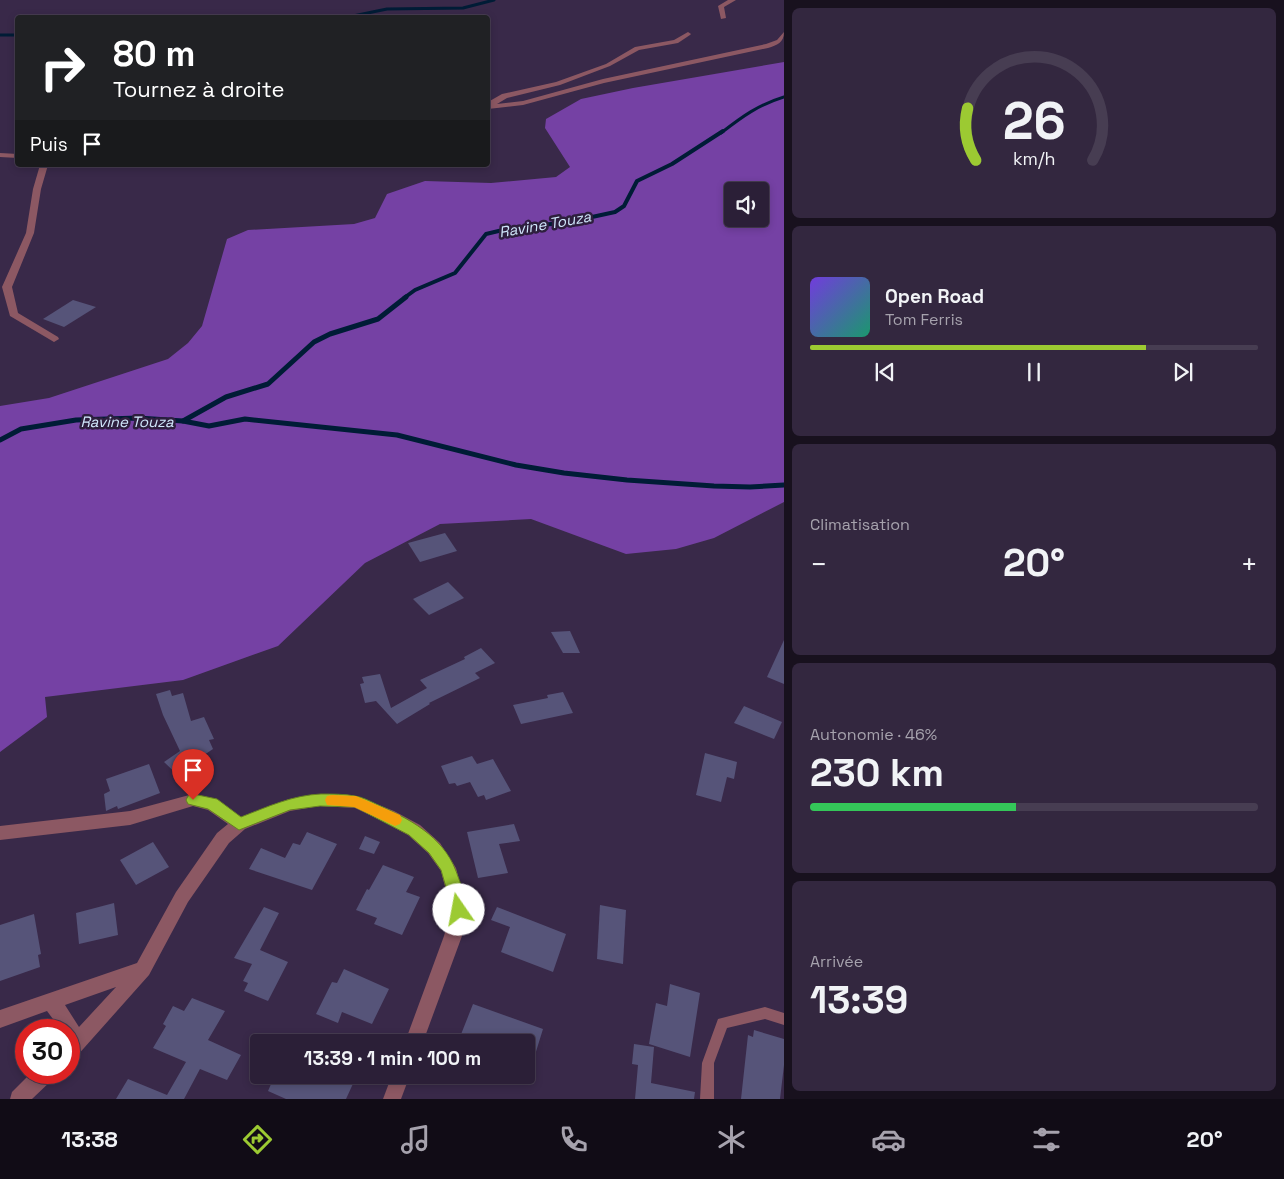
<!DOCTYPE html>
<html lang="fr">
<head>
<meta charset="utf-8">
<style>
  body { margin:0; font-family:"Space Grotesk",sans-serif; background:#33273f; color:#f1f3f6; height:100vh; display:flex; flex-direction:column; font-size:19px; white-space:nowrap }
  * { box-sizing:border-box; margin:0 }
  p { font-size:16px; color:#a6a2ad }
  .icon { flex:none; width:28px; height:28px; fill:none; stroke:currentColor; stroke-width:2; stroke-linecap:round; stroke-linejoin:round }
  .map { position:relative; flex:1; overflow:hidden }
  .drawer { display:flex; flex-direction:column; gap:8px; padding:8px; background:#18111e; width:500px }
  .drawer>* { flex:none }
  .top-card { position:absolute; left:15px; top:15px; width:475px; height:152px; border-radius:5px; box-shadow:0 2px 8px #0003,0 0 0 1px #473d52; background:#202124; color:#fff; overflow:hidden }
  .tools { position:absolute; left:724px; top:182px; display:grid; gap:10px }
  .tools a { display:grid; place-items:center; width:45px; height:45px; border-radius:5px; background:#2b1f37; box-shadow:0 2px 8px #0003,0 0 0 1px #473d52; font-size:25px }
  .speed { position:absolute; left:15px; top:1019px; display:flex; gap:10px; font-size:25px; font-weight:700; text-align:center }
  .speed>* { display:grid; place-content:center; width:65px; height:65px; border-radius:50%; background:#2b1f37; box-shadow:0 2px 8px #0003,0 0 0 1px #473d52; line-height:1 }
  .speed .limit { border:8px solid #d22; background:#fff; color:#111 }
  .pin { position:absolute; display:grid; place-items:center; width:42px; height:42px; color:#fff; margin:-51px -21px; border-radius:50% 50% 50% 0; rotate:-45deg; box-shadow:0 0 5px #0007 }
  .pin .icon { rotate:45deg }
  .me { position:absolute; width:55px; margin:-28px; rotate:348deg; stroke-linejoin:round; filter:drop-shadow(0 0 4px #0008) }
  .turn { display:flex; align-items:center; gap:18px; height:105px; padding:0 15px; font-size:22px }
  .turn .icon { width:65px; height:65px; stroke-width:2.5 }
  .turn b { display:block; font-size:35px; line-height:42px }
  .then { display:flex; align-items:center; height:48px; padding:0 15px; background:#0003; gap:10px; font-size:19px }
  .big { font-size:38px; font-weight:600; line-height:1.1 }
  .drawer .card { flex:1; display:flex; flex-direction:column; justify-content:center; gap:8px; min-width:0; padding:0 18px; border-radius:8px; background:#33273f }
  .drawer .dial { align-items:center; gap:0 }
  .dial svg { height:130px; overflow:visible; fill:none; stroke:#473d52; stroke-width:7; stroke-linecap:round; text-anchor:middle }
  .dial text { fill:#f1f3f6; stroke:none }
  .song { display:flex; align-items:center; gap:15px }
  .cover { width:60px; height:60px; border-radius:8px; background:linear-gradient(135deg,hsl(260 70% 55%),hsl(160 70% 35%)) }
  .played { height:5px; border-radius:2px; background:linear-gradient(90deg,#9cca32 75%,#473d52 75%) }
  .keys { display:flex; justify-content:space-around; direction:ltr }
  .heat { display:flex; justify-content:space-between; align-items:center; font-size:28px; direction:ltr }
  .charge { height:8px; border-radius:4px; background:linear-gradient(90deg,#34c759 46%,#473d52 0) }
  .trip { position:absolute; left:250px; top:1034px; width:285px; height:50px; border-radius:5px; background:#2b1f37; box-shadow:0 2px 8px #0003,0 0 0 1px #473d52; font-weight:600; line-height:50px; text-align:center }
  .menu { display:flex; height:80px; justify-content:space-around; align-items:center; background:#110c16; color:#a6a2ad }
  .menu .icon { width:35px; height:35px }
  .menu .active { color:#9cca32 }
  .menu b { font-size:22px; color:#f1f3f6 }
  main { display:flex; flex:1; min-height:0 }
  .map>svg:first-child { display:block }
</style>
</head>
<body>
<main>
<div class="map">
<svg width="784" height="1099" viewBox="0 0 784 1099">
  <rect width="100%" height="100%" fill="#392949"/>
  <path fill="#7541a4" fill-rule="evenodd" d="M784 62V502L714 538 676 549 626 554 531 519 440 524 365 563 278 646 183 680 45 697 47 717 0 752V406L49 398 168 359 188 343 202 326 227 239 248 230 354 224 375 218 387 194 425 181 491 183 556 177 570 167 545 128 546 119 581 99 633 88ZM732 191H760V219H732Z"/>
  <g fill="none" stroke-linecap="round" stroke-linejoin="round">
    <g stroke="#001c36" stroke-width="3">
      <path d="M327 18 353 16 387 9 463 8 494 0"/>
      <path d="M0 35H18"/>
      <path d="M721 133C743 116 758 105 784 97"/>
    </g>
    <path stroke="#001c36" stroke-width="4" d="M404 298 415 290 455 273 486 234 507 229 569 222 615 212 624 206 637 181 672 164 723 131"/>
    <g stroke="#001c36" stroke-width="5">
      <path d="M183 421 226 397 268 384 314 342 330 334 378 319 406 297"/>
      <path d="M0 440 21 429 76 420 138 418 183 421 209 426 245 419 397 435 516 465 564 473 627 480 714 486 750 487 784 485"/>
    </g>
  </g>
  <g fill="#565479">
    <path d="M73 300 96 307 64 327 43 319Z"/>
    <path d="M445 533 457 551 420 562 408 543Z"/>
    <path d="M448 582 464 598 429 615 413 599Z"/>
    <path d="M570 631 580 653H563L551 632Z"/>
    <path d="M784 640V684L767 677Z"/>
    <path d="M481 648 495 663 475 673 480 678 429 703 430 704 397 724 376 701 365 703 360 684 364 683 362 677 380 674 391 708 427 688 420 680 465 659 464 657Z"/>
    <path d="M170 690 172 696 183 693 191 721 204 717 214 739 209 740 213 749 204 755 213 765 186 783 164 762 180 751 163 715 156 694Z"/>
    <path d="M563 692 573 713 521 724 513 705 548 698 547 695Z"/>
    <path d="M744 706 782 722 774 739 734 723Z"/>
    <path d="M705 753 737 762 734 779 727 777 721 802 696 795Z"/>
    <path d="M472 756 477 764 493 759 511 791 486 800 484 795 478 797 470 782 457 786 455 783 449 784 441 766Z"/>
    <path d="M149 764 160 793 118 809 117 806 106 811 104 794 110 791 106 779Z"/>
    <path d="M514 824 520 841 499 844 508 873 478 878 467 832Z"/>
    <path d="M307 832 337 844 312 890 249 869 261 848 285 858 293 843 300 845Z"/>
    <path d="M365 836 380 842 374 854 359 849Z"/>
    <path d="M153 842 169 867 136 885 120 860Z"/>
    <path d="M383 865 414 877 406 892 420 897 402 935 374 924 377 918 356 910 367 889 369 890Z"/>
    <path d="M114 903 118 935 79 944 76 913Z"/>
    <path d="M600 905 626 910 623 964 597 959Z"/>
    <path d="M264 907 279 913 260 950 288 962 268 1001 244 991 248 983 243 981 252 964 234 958Z"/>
    <path d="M497 907 566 934 553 972 501 952 510 927 491 920Z"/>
    <path d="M34 914 41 954 38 955 40 967 0 981V925Z"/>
    <path d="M344 969 389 989 372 1024 342 1012 338 1023 316 1014 332 982 337 983Z"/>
    <path d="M670 984 700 993 690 1057 649 1044 656 1003 667 1006Z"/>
    <path d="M192 998 225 1011 208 1040 241 1055 227 1080 200 1069 184 1099H116L128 1079 167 1095 186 1062 153 1048 166 1026 163 1024 173 1006 184 1011Z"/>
    <path d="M473 1004 543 1029 530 1071H526V1042H458Z"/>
    <path d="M754 1030 784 1039V1065L780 1099H741L748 1035 753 1037Z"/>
    <path d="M634 1044 654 1047 651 1083 695 1092 694 1099H635L638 1065 632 1064Z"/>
    <path d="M275 1075H357L346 1099H286L268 1091Z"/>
  </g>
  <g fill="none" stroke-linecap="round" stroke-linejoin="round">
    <path fill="#8c5863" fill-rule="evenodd" d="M765 1007 784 1013V1025L765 1019 727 1028 714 1063V1099H700L702 1063 718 1019Z"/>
    <g fill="#8c5863" fill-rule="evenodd">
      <path d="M728 0H736L724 7 726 18 721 19 718 6Z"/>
      <path d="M688 32 691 34 690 35 678 43 639 50 610 66 560 85 507 98 497 104 523 101 603 79 766 44 777 40 784 32C784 43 777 45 768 48L604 83 523 105 488 109V102L502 94 556 82 606 64 635 47 674 40Z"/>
      <path d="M0 153 18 154V158L0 157Z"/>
      <path d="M40 165H48L41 189 34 233 12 287 18 313 58 337 59 339 54 342 10 316 2 287 26 233 33 189Z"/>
      <path d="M193 794 217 799 241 817 289 799 320 794 356 796 394 811 420 825 440 843 456 868 467 910 462 936 423 1042H405L444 936 451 910 441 871 428 853 408 835 382 821 355 808 320 806 290 811 245 829 229 843 188 902 149 975 76 1057 69 1060V1030H61L47 1011 0 1028V1010L137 963 176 892 217 833 228 824 208 810 193 806 130 825 0 840V826L130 811ZM116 987 79 1027 65 1005Z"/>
      <path d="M32 1072H55L53 1079 32 1099H10L12 1092Z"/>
      <path d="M392 1075H410L401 1099H383Z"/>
    </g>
  </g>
  <path fill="#9cca32" stroke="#658320" d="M193 794 217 799 241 817C267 807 293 795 321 794 332 794 345 794 355 796 362 797 370 801 376 804 408 818 443 836 456 871 460 883 470 903 464 915L459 917 454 915 441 870 429 853 409 835 355 807 320 806 290 810 239 830 208 809 188 804 186 800 188 796Z"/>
  <path fill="#f59e0b" d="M332 795 356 796 400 815 402 820 400 824 395 826 354 807 327 805 325 800 327 796Z"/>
  <g text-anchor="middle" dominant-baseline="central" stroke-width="5" stroke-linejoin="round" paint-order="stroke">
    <g font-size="15" font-style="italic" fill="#d0e7fb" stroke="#2e1f3e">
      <text transform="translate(545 224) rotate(-10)">Ravine Touza</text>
      <text x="127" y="421">Ravine Touza</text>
    </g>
  </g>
</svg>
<div class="tools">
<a><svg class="icon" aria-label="sound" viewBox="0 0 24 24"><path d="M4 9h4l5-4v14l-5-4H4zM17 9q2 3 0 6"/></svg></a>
</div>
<div class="speed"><div class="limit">30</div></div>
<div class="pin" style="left:193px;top:800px;background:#d93025"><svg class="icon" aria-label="arrive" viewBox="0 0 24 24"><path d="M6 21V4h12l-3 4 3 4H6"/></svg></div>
<svg class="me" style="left:459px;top:910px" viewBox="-20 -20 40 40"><circle r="19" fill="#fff"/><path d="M0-13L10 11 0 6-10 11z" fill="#9cca32"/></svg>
<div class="trip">13:39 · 1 min · 100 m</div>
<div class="top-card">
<div class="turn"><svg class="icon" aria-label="right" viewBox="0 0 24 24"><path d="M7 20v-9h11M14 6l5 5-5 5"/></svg><div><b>80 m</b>Tournez à droite</div></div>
<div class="then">Puis<svg class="icon" aria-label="arrive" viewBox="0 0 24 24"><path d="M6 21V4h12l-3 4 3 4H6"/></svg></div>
</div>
</div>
<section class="drawer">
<div class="card dial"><svg viewBox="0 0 100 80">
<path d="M14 69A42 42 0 1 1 86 69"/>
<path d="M14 69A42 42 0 0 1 9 37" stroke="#9cca32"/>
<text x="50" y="56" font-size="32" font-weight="700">26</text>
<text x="50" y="72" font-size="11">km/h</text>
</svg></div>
<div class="card">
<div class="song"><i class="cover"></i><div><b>Open Road</b><p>Tom Ferris</p></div></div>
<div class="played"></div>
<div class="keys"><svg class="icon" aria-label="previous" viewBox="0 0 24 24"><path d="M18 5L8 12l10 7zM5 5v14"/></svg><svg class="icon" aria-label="pause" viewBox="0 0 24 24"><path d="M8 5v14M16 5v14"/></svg><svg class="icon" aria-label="next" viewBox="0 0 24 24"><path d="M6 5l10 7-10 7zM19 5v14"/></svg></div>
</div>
<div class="card"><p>Climatisation</p>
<div class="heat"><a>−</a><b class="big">20°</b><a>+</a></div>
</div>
<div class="card"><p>Autonomie · 46%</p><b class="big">230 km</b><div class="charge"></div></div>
<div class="card"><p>Arrivée</p><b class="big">13:39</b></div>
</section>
</main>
<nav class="menu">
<b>13:38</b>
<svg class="icon active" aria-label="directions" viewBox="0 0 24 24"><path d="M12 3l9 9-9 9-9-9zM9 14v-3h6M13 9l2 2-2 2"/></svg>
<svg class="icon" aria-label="music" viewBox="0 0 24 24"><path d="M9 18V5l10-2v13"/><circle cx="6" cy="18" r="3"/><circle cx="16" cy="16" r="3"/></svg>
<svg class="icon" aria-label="phone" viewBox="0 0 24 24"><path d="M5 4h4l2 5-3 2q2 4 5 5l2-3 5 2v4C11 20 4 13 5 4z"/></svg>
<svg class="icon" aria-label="climate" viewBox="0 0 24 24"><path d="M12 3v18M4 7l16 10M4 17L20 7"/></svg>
<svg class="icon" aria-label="car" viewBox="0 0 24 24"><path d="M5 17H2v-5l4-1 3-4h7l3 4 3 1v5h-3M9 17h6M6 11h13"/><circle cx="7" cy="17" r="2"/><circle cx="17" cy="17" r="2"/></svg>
<svg class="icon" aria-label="filters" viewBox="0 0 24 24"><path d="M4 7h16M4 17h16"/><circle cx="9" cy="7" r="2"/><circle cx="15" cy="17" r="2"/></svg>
<b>20°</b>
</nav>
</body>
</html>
